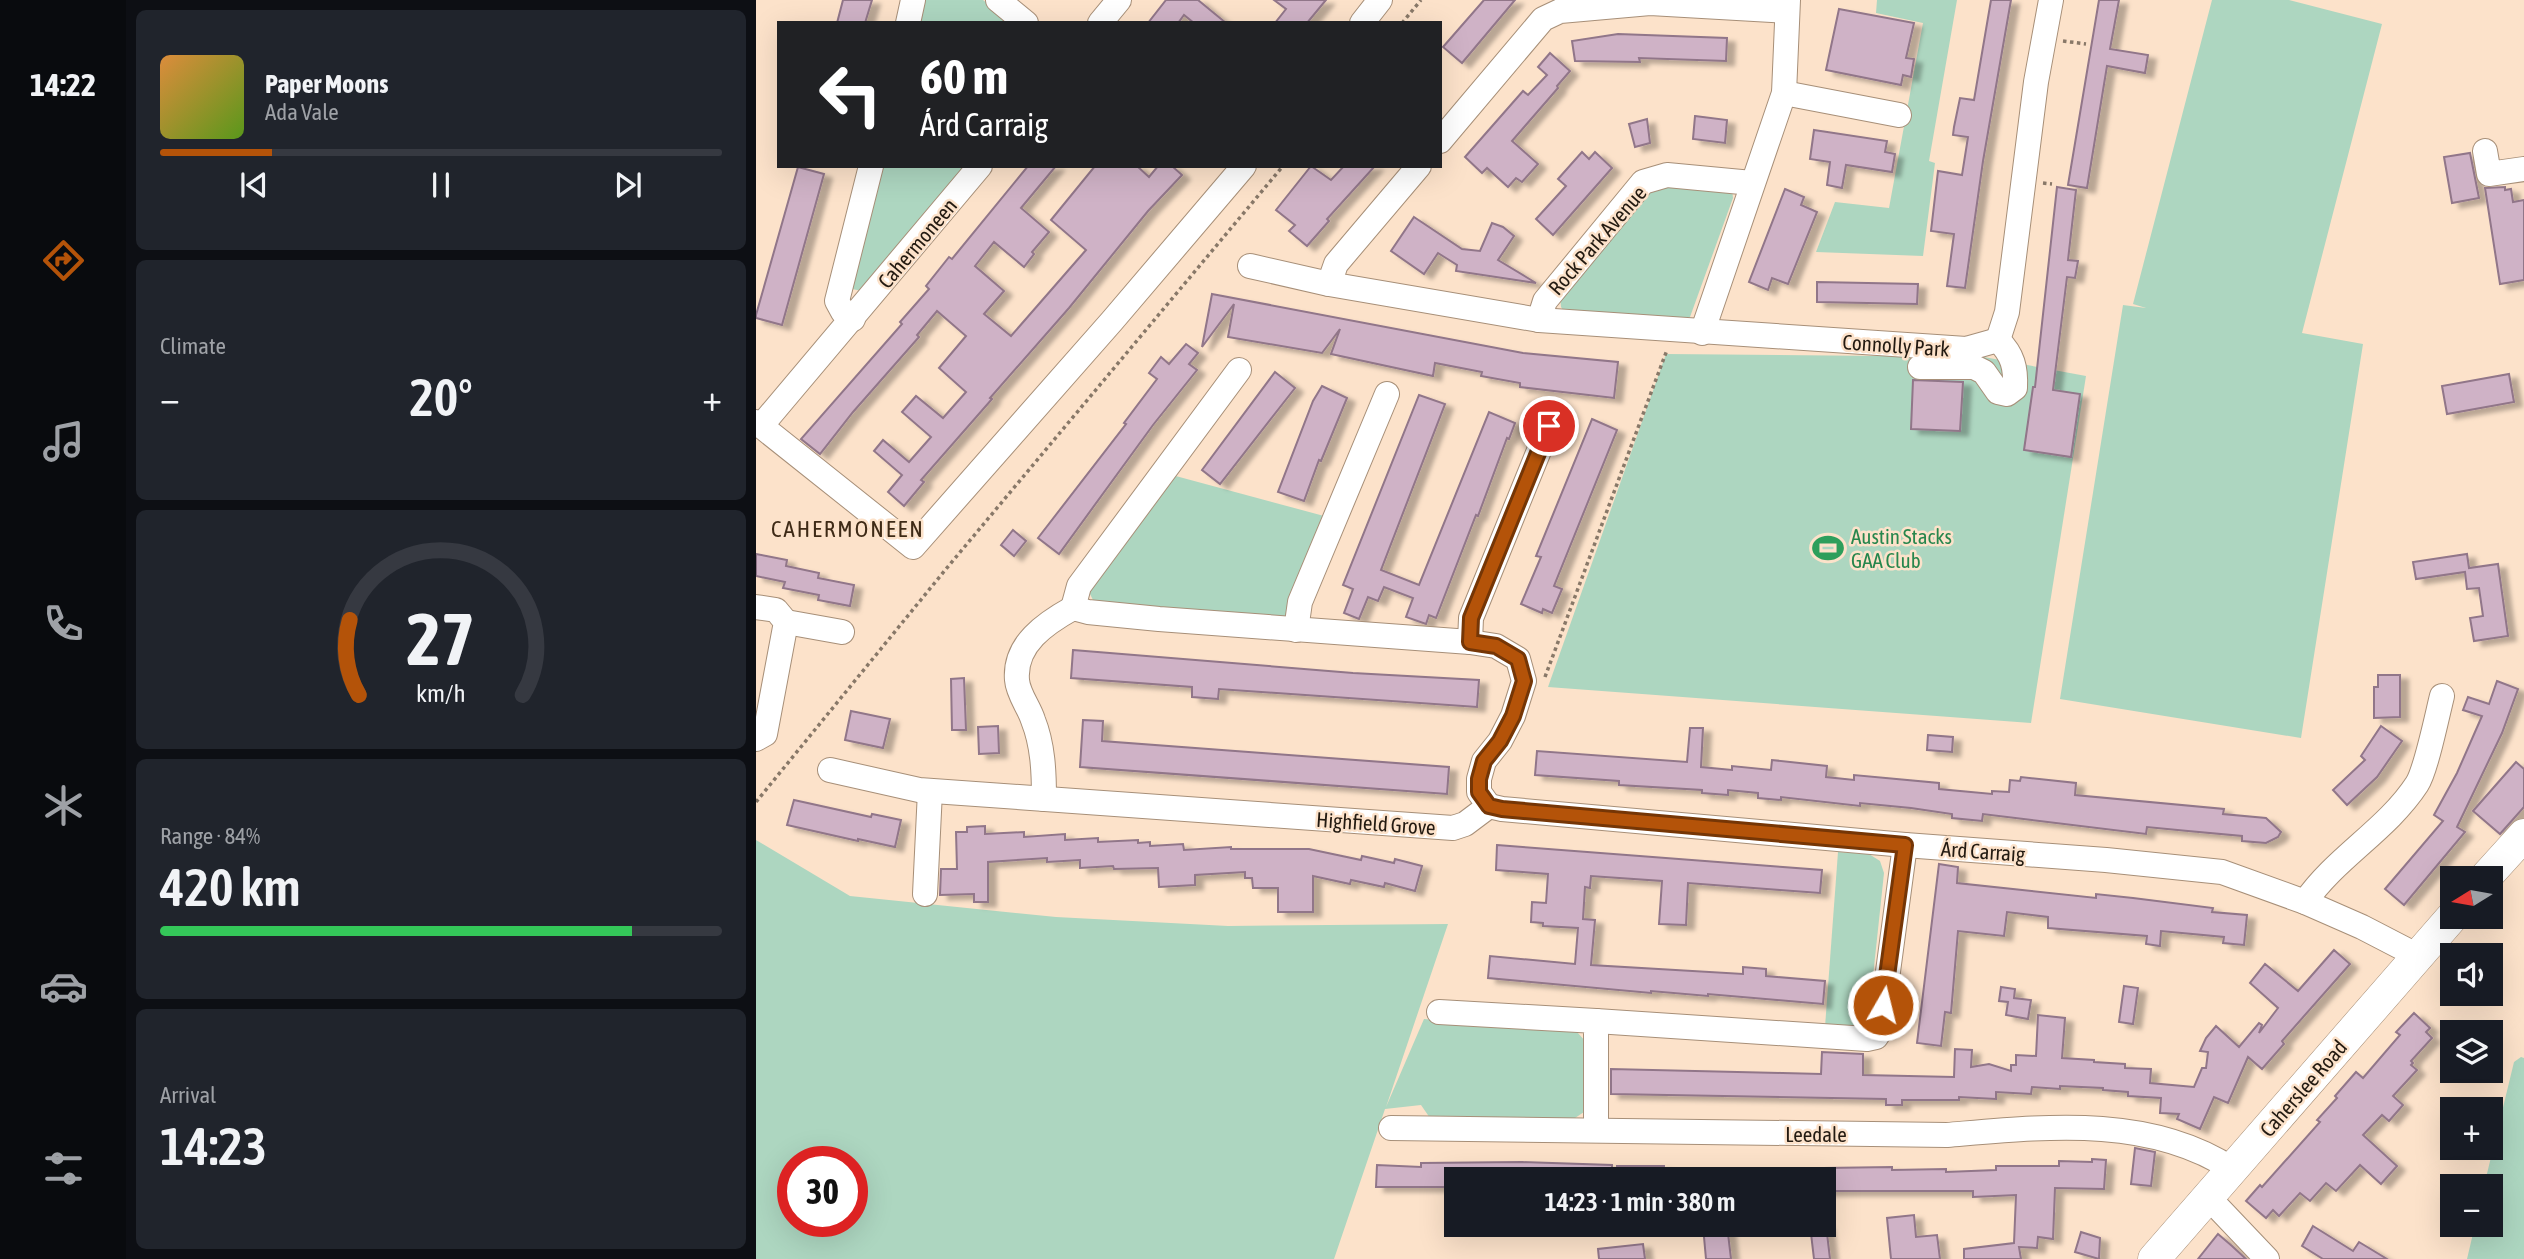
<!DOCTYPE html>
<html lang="en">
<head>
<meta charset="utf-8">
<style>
  body { margin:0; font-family:"Asap Condensed",sans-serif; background:#20242c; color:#f1f3f6; height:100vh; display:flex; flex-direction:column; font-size:26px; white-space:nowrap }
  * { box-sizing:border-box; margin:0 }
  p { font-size:23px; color:#9ea1a6 }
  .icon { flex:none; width:38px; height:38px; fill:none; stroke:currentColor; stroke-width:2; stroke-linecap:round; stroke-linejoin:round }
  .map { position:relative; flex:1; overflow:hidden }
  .panel { display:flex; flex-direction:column; gap:10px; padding:10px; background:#0d0f14; width:630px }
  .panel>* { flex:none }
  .hud { position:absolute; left:21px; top:21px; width:665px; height:147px; border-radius:0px; box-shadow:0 7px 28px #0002; background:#202124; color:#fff; overflow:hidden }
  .needle { width:46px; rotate:259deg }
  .buttons { position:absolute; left:1684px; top:866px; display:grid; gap:14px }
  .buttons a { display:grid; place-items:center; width:63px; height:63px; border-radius:0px; background:#171b24; box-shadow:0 7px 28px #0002; font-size:35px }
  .speed { position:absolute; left:21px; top:1146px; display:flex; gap:14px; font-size:35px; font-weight:700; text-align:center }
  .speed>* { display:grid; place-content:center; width:91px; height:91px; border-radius:50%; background:#171b24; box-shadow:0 7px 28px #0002; line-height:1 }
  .speed .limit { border:10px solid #d22; background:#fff; color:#111 }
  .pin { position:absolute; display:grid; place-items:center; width:60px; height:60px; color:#fff; margin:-30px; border:4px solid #fff; border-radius:50%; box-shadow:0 2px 7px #0007 }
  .me { position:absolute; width:77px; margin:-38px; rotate:8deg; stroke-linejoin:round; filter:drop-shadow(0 0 5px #0008) }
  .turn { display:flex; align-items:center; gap:24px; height:147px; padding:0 28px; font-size:32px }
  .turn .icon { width:91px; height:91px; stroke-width:2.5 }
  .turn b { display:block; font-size:49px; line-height:60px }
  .big { font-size:52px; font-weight:600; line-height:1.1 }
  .panel .widget { flex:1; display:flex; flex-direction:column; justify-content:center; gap:10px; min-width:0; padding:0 24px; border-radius:10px; background:#20242c }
  .panel .dial { align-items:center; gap:0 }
  .dial svg { height:182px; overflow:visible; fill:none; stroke:#363941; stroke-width:7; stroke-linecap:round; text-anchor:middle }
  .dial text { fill:#f1f3f6; stroke:none }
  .song { display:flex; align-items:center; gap:21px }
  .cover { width:84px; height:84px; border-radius:10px; background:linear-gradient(135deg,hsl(30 70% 55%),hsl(90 70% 35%)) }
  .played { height:7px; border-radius:4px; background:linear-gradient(90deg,#b45309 20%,#363941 20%) }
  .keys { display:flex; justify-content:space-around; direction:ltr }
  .heat { display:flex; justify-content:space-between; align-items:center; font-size:38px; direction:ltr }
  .charge { height:10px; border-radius:5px; background:linear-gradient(90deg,#34c759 84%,#363941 0) }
  .trip { position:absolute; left:688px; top:1167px; width:392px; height:70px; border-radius:0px; background:#171b24; box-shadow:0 7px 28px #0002; font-weight:600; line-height:70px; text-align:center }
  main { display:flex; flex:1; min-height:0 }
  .tab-bar { display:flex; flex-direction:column; width:126px; justify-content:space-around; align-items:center; background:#090b0e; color:#9ea1a6 }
  .tab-bar .icon { width:49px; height:49px }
  .tab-bar .selected { color:#b45309 }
  .tab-bar b { font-size:32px; color:#f1f3f6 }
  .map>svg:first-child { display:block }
</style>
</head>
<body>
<main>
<nav class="tab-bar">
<b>14:22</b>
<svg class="icon selected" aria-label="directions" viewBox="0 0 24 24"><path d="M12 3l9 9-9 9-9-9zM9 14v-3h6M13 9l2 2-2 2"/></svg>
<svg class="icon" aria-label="music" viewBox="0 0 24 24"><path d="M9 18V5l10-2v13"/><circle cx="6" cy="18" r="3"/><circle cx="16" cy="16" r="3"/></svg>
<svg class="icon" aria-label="phone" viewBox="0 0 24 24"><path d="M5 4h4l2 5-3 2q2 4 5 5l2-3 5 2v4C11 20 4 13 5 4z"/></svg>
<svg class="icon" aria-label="climate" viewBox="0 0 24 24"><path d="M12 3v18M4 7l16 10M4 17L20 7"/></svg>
<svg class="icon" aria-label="car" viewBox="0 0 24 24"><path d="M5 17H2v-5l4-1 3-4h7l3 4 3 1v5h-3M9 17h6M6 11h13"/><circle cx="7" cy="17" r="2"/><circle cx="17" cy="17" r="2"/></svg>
<svg class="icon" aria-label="filters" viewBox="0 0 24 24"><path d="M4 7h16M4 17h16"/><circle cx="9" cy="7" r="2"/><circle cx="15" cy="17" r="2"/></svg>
</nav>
<section class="panel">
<div class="widget">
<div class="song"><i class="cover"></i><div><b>Paper Moons</b><p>Ada Vale</p></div></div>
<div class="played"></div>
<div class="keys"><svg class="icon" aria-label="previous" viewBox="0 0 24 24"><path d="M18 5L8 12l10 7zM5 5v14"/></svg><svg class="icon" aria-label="pause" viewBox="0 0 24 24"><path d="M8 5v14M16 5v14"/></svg><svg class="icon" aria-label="next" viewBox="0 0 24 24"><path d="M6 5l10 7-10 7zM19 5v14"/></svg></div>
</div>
<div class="widget"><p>Climate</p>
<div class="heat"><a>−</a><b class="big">20°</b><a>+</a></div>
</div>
<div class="widget dial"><svg viewBox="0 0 100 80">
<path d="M14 69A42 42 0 1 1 86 69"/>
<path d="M14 69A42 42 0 0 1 10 36" stroke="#b45309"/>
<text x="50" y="56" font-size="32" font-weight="700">27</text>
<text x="50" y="72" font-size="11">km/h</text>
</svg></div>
<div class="widget"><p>Range · 84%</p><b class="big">420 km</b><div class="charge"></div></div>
<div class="widget"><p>Arrival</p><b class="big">14:23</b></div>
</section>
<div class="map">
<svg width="1768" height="1259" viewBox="0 0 1768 1259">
  <defs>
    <filter id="shadow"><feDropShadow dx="8" dy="4.5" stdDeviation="2" flood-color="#0004"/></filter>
  </defs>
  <rect width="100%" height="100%" fill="#fce2ca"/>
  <g fill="#add6c0" fill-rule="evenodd">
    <path d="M169 0H227L256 23H163Z"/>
    <path d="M1121 0H1201L1173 161 1179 163 1167 256 1060 252 1079 202 1133 208 1167 23 1120 13Z"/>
    <path d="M1456 0H1533L1626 24 1546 333 1607 344 1545 738 1304 699 1367 305 1390 308 1377 304Z"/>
    <path d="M124 166H213L106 291 96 289Z"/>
    <path d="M913 184 976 190 977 198 934 317 923 322 812 317 805 307 804 296 897 188Z"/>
    <path d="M910 354 1228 357 1330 376 1275 723 792 687Z"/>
    <path d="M416 475 568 516 530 616 522 620 338 602 332 590Z"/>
    <path d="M0 840 94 896 300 917 472 926 692 924 630 1107 668 1019 821 1032 830 1042 828 1112 819 1118H674L665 1105 629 1109 578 1259H0ZM37 1162H96V1222H37Z"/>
    <path d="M1082 852 1113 854 1124 861 1128 873 1113 1014 1107 1027H1069Z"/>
    <path d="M1765 1057 1768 1058V1259H1711L1719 1225H1734V1186H1728L1758 1062Z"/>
  </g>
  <g fill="#cfb2c6" stroke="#917689" stroke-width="2" filter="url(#shadow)">
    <path d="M87 0H116L109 23H81Z"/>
    <path d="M410 0H442L470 23H438L428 15 422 23H392Z"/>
    <path d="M518 0H570L551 23H519L530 9Z"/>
    <path d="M728 0H759L706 63 687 47Z"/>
    <path d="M1235 0H1255L1227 161 1209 288 1191 286 1198 234 1175 231 1182 171 1206 175 1212 137 1197 135 1198 127 1204 98 1218 100Z"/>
    <path d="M1343 0H1363L1354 49 1392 55 1389 73 1351 66 1331 188 1312 185Z"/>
    <path d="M1083 9 1158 23 1150 58 1158 59 1155 77 1147 75 1145 85 1070 70Z"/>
    <path d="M862 34 971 38 970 61 883 58 884 62 819 61 816 41Z"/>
    <path d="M794 53 814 71 801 86 802 88 756 141 782 164 766 182 760 178 752 187 731 168 726 173 709 157 767 91 772 95 791 75 782 67Z"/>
    <path d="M939 116 971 120 969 143 937 139Z"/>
    <path d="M891 119 894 143 879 147 873 124Z"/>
    <path d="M1058 130 1131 141 1129 152 1139 154 1136 172 1090 165 1086 188 1071 185 1074 162 1054 159Z"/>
    <path d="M826 152 833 159 839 152 856 168 797 235 780 219 810 186 802 179Z"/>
    <path d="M1714 153 1723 198 1696 203 1688 157Z"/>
    <path d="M272 166H300L265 208 293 232 276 252 278 254 268 267 238 242 219 266 248 291 228 314 255 336 330 250 295 220 339 166H381L393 177 402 166H416L426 175 392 211 313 308 234 398 236 399 165 480 168 482 148 506 132 492 146 475 118 451 127 440 153 462 175 437 146 412 160 396 187 418 210 392 183 368 210 336 181 311 161 335 163 337 97 412 64 454 45 439 146 324 144 322 173 289 170 286 193 257 196 259Z"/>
    <path d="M555 166 575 180 588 166H619L571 219 573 221 551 246 533 231 539 225 520 210Z"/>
    <path d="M42 167 68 174 26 325 0 318V315Z"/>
    <path d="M1301 187 1320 190 1312 260 1322 261 1319 278 1311 277 1297 390 1324 394 1315 457 1268 450 1277 387H1279Z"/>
    <path d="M1749 187V190L1755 189 1757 202 1768 200V280L1744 284 1729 188Z"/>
    <path d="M1029 189 1048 197 1045 205 1061 212 1032 284 1016 278 1012 290 993 282Z"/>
    <path d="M658 217 706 249 724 251 736 223 747 227 758 236 742 260 780 283 700 271 701 265 682 253 668 274 635 251Z"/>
    <path d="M1061 282 1162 284 1161 304 1061 302Z"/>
    <path d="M456 294 767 353 862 362 858 398 764 387V383L725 376 726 372 679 363 677 376 575 354 584 329 566 353 472 337 478 304 446 347Z"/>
    <path d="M430 344 442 353 433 364 441 370 397 425 303 554 282 538 370 424 368 423 401 379 393 373 405 357 413 364Z"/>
    <path d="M519 372 539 388 464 484 446 470Z"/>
    <path d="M1753 374 1758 402 1691 414 1686 386Z"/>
    <path d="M1157 380 1207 382 1204 431 1155 429Z"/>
    <path d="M566 386 591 398 565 461 563 460 548 501 522 492 557 401Z"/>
    <path d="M663 395 689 404 625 570 663 585 733 412 759 423 753 439 751 438 722 516 720 515 680 618 673 615 670 624 650 617 657 598 628 587 622 601 612 597 603 619 588 613 597 589 587 585Z"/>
    <path d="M836 419 861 430 798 586 806 589 796 613 787 609 786 613 765 604 785 557 780 556Z"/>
    <path d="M257 530 270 541 258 556 245 545Z"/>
    <path d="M0 554 31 560 30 566 63 573 62 578 98 585 94 606 62 600 63 595 27 588 29 582 0 576Z"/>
    <path d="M1711 554 1713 568 1742 564 1752 636 1718 641 1714 618 1727 616 1723 588 1711 589 1709 572 1660 579 1657 562Z"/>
    <path d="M317 650 597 673 723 680 721 707 463 689 462 699 436 697V687L315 678Z"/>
    <path d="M1622 675H1644V717L1618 718V687H1622Z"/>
    <path d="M208 678 210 730H196L195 679Z"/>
    <path d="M1741 681 1762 689 1746 733 1701 827 1709 832 1648 905 1629 889 1687 821 1678 815 1701 773 1726 716 1707 710 1712 697 1733 704Z"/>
    <path d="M95 711 134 719 127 748 89 740Z"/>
    <path d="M327 720 347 721 346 741 693 767 691 794 324 767Z"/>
    <path d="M242 726 243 753 223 754 222 727Z"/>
    <path d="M1625 726 1646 741 1621 777 1591 805 1577 790 1609 760 1605 756Z"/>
    <path d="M934 728H947L945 767 976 770V766L1015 770 1016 760 1071 766 1070 777 1098 780V775L1183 783V789L1236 794V791L1253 792 1254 780 1264 781 1265 777 1320 783 1319 795 1468 809 1467 814 1510 818 1525 832 1522 837 1510 843 1486 841V836L1432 831 1391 827 1390 834 1227 814 1226 821 1196 818V814L1155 808 1104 803V806L1025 797V800L1002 798V793L972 790V795L946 793V790L863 785V781L779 775 781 751 931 762Z"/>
    <path d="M1172 735 1197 737 1196 752 1171 750Z"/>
    <path d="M1760 762 1768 769V807L1744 834 1717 811Z"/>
    <path d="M38 800 115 817 116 814 145 820 139 847 102 839V841L31 825Z"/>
    <path d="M229 826V834L268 832V837L309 834V840L342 838V842L382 840V843L394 842V846L427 844 428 850 475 847V849H553L605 860 606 856 638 863 639 859 666 866 659 891 629 883 628 887 595 880 594 884 557 876V912H522V888H497L496 878H489V872L439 875V885L403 887 402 868 358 869 357 866 324 868V860L291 862V858L232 862V902H218V894L184 895 185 869H201L200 832H211V827Z"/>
    <path d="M741 845 1066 870 1064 893 932 883 930 925 903 924 906 881 835 876 834 888 829 887 827 919 839 920 835 965 987 974V967L1010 969V976L1069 981 1067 1004 952 994V996L895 991V993L732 978 734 956 819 964 822 928 787 926V923L775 922 776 902 790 903 792 874 740 870Z"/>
    <path d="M1183 864 1202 867 1201 883 1340 898V894L1377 898 1457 908 1456 912 1491 915 1488 945 1467 943 1468 937 1405 931 1404 946 1390 944 1391 936 1292 928V917L1251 912 1248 936 1202 931 1195 1013 1189 1012 1185 1046 1161 1043Z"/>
    <path d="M1578 950 1594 964 1526 1041 1528 1044 1506 1069 1492 1057 1472 1103 1458 1097 1444 1129 1421 1119 1423 1114 1404 1113 1405 1098 1372 1096V1092L1347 1090V1088L1304 1086V1089L1276 1087 1275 1094 1240 1092V1099L1203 1097V1100H1146V1105H1130V1099L855 1094V1069L1065 1074 1066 1052 1107 1054V1075L1198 1077 1199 1049 1216 1050 1215 1067 1233 1064 1255 1071V1065H1260V1055L1280 1056 1282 1015 1309 1018 1306 1058 1338 1060V1062L1369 1064V1068L1395 1069 1394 1083 1438 1087 1446 1068H1450L1452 1052 1444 1051 1450 1038 1460 1026 1483 1047 1503 1023 1506 1025 1503 1033 1522 1008 1494 983 1509 964 1542 991Z"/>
    <path d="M1368 986 1382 988 1377 1024 1363 1022Z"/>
    <path d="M1245 987 1259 989 1258 998 1275 1000 1272 1019 1250 1015 1252 1002 1243 1001Z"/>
    <path d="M1658 1013 1674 1028 1670 1032 1676 1038 1655 1061 1657 1063 1655 1065 1661 1070 1637 1096 1647 1105 1633 1121 1626 1115 1607 1135 1641 1166 1625 1184 1604 1165 1580 1191 1570 1183 1554 1201 1544 1193 1523 1216 1517 1210 1510 1218 1490 1201 1504 1185 1506 1187 1564 1122 1561 1120 1581 1098 1579 1096 1600 1072 1607 1078 1644 1035 1640 1032Z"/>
    <path d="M1379 1148 1399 1152 1395 1186 1375 1184Z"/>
    <path d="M1336 1159 1350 1160 1348 1189 1299 1188 1297 1239 1282 1237 1281 1248 1263 1247 1265 1259H1208V1249L1258 1243 1260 1195 1217 1197V1191H1068V1168L1136 1167V1170L1190 1169V1172L1240 1170V1166H1303V1161L1336 1162Z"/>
    <path d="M766 1162 856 1165V1180H700V1187H620L621 1165 665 1167V1163Z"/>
    <rect x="861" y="1166" width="47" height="14"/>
    <path d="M1158 1215 1160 1237 1181 1235 1184 1259H1135L1131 1218Z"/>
    <path d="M956 1225H971L975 1259H950L947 1226Z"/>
    <path d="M1054 1225H1070L1074 1259H1058Z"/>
    <path d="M1557 1226 1597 1251 1603 1242 1631 1259H1567L1546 1246Z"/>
    <path d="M1325 1232 1344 1238 1343 1259 1319 1252Z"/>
    <path d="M1462 1234 1476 1246 1490 1259H1442Z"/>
    <path d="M887 1244 889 1259H843L842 1249Z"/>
  </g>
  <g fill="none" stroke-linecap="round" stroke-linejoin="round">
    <defs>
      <g id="minor">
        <path d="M242 0 270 23"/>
        <path d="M152 23 157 0"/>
        <path d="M344 23 363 0"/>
        <path d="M606 23 624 0"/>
        <path d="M1028 93 1143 115"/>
        <path d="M684 141 787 19 804 11 894 3 1031 11"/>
        <path d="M1729 151 1733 174 1768 169"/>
        <path d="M494 266 573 284 783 320 1210 349 1242 340"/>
        <path d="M573 284 580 264 663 166"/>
        <path d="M97 319 87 312 81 301 115 166"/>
        <path d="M783 320 789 301 887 182 911 175 996 183"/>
        <path d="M946 333 1028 93 1032 0"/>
        <path d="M1242 340 1251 312 1280 82 1295 0"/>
        <path d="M1164 367H1218L1228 372 1242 392 1251 394 1259 388C1260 368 1257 355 1242 340"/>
        <path d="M0 422 157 547 356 321 488 166"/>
        <path d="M5 426 224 166"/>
        <path d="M0 607 20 610 30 622 9 734 0 739"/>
        <path d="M317 608 323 586 483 370"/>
        <path d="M30 622 86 632"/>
        <path d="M540 630 544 602 631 394"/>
        <path d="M714 642 715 618 793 426"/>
        <path d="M74 770 163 790 697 828 709 824 733 806"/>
        <path d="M288 799C288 772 287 745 277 720 273 707 262 694 261 680 258 644 290 623 317 608L332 612 403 619 714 642 740 646 762 659 768 681 757 716 744 741 728 761 723 779V792L733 806"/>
        <path d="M733 806 746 809 1149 845 1350 860 1466 872 1549 902 1606 927 1662 956"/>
        <path d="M169 894 174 791"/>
        <path d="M1549 902C1580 857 1631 830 1661 784 1670 770 1681 716 1686 696"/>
        <path d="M683 1012 840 1021V1130"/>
        <path d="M840 1021 1111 1039 1120 1037 1124 1031 1149 845"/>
        <path d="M635 1128 1191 1135C1286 1127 1392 1114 1476 1169"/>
        <path d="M1452 1197 1511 1259"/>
      </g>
      <g id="major">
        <path d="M1729 878 1768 835"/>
        <path d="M1398 1259 1696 917"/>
      </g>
    </defs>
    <use href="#minor" stroke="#a78f78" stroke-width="26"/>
    <use href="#major" stroke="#a78f78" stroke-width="33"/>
    <g stroke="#887868" stroke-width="3.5" stroke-dasharray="3.5 3.5" stroke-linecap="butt">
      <path d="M646 23 665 0"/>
      <path d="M1307 41 1330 44"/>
      <path d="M1287 183 1296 184"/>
      <path d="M789 677 911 350"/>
      <path d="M0 802 190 569 527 166"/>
    </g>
    <use href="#minor" stroke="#fff" stroke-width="24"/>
    <use href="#major" stroke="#fff" stroke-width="32"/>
  </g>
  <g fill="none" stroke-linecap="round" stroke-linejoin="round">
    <defs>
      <path id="route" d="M793 426 715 618 714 642 740 646 762 659 768 681 757 716 744 741 728 761 723 779V792L733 806 746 809 1149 845 1127 1005"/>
    </defs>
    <use href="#route" stroke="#753606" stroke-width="18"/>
    <use href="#route" stroke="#b45309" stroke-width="12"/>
  </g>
  <defs>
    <symbol id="stadium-bare" viewBox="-9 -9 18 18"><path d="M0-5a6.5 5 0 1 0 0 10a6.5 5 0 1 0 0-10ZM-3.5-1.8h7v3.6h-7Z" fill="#2e9e5b" stroke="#fce2ca" stroke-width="2.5" paint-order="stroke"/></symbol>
  </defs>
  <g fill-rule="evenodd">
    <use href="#stadium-bare" x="1050" y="526" width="44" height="44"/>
  </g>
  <g text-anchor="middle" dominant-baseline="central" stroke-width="5" stroke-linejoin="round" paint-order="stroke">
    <g font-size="21" fill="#231a11" stroke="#fce2ca">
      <text transform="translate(841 240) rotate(-49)">Rock Park Avenue</text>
      <text transform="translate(161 243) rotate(-50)">Cahermoneen</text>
      <text transform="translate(1140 345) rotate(4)">Connolly Park</text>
      <text transform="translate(620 823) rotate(4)">Highfield Grove</text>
      <text transform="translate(1227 851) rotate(4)">Árd Carraig</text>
      <text transform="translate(1547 1088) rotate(-49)">Caherslee Road</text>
      <text x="1060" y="1134">Leedale</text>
    </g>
    <g font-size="21" fill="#27864d" stroke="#fce2ca" text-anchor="start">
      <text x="1095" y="536">Austin Stacks<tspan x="1095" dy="24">GAA Club</tspan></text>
    </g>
    <g font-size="23" letter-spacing="2" fill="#3e2a16" stroke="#fce2ca">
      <text x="92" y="529">CAHERMONEEN</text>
    </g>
  </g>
</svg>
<div class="buttons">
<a><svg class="needle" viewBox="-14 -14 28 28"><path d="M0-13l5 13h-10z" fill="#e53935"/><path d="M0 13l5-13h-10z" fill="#9ea1a6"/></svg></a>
<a><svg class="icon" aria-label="sound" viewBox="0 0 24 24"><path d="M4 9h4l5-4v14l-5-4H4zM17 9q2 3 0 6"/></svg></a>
<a><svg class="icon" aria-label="layers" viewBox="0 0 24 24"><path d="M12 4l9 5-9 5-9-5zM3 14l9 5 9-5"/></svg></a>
<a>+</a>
<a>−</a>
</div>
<div class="speed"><div class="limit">30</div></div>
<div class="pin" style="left:793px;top:426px;background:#d93025"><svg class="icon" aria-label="arrive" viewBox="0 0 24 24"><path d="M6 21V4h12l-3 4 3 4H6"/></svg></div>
<svg class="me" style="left:1127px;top:1005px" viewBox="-20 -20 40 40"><circle r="17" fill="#b45309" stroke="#fff" stroke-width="3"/><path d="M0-11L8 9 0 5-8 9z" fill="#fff"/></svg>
<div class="trip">14:23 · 1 min · 380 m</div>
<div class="hud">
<div class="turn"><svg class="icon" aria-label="left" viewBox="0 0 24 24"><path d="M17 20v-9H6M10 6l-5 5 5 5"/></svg><div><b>60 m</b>Árd Carraig</div></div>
</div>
</div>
</main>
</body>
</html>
